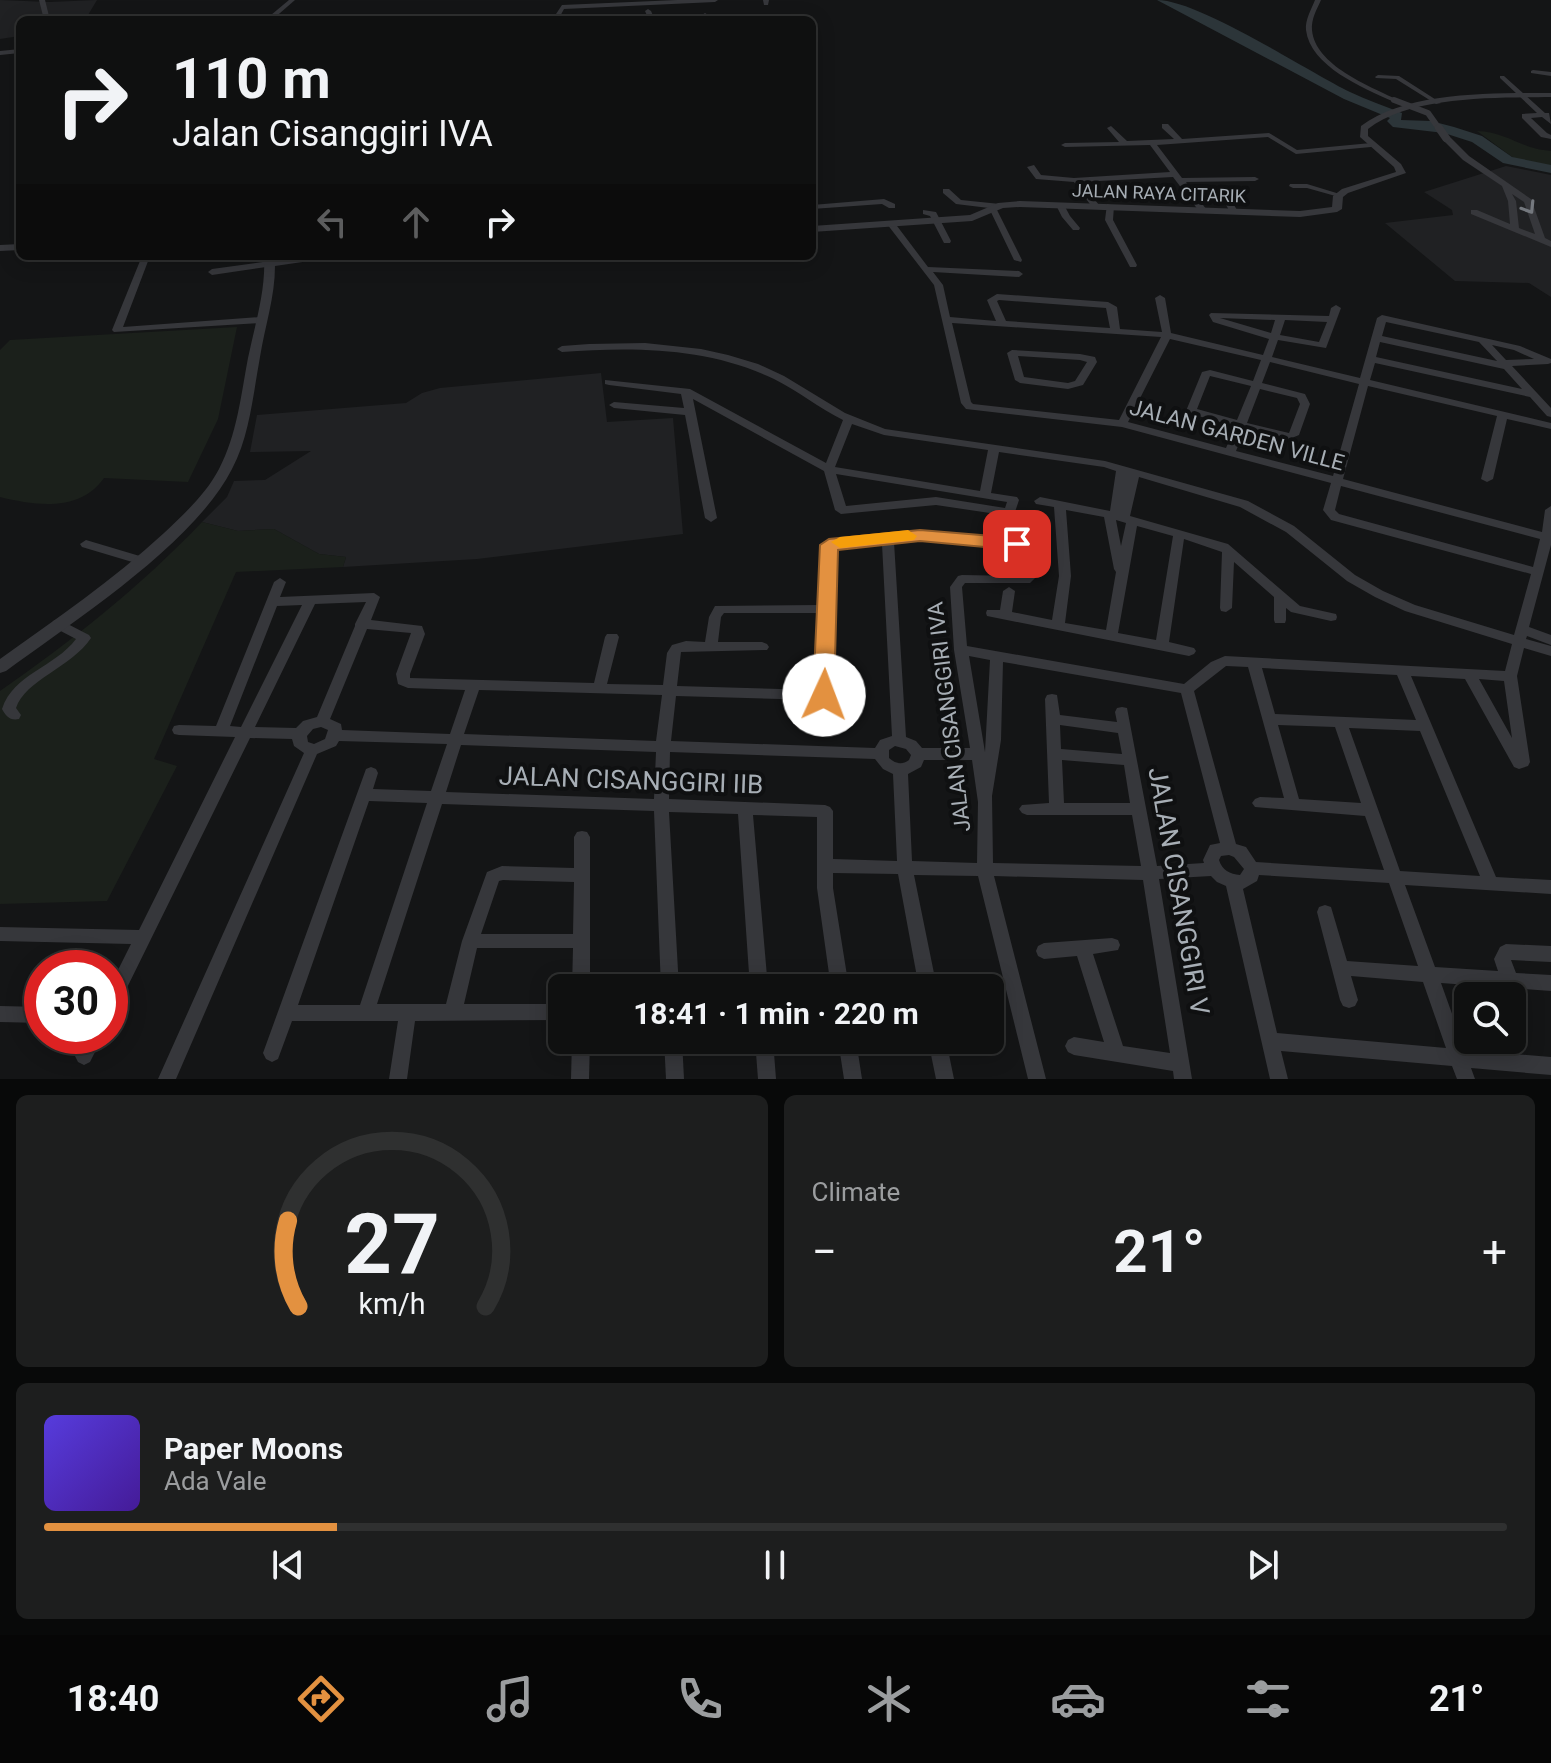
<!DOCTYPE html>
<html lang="en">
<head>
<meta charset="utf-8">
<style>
  body { margin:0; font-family:Roboto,sans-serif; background:#1d1e1e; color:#f1f3f6; height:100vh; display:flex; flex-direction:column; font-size:30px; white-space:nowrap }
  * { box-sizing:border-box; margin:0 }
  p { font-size:26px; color:#9b9d9f }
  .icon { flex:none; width:44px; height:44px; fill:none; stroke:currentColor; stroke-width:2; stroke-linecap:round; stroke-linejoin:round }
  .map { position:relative; height:1079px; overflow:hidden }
  .panel { display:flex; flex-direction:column; gap:16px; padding:16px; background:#080909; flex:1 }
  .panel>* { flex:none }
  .guide { position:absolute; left:16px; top:16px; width:800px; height:244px; border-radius:12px; box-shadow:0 4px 20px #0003,0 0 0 2px #2f3030; background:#0f1010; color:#f1f3f6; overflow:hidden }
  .tools { position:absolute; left:1454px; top:982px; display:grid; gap:16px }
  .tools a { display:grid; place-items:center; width:72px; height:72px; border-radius:12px; background:#0f1010; box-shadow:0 4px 20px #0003,0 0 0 2px #2f3030; font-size:40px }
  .speed { position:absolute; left:24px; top:950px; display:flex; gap:16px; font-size:40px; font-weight:700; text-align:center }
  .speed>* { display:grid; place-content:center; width:104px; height:104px; border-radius:50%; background:#0f1010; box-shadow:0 4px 20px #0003,0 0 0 2px #2f3030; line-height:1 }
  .speed .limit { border:12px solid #d22; background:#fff; color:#111 }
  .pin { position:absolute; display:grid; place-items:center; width:68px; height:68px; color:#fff; margin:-34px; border-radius:16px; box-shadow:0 4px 12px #0006 }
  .me { position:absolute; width:88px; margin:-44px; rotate:2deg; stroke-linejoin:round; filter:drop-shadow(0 0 6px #0008) }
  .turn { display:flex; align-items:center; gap:28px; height:168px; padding:0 24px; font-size:36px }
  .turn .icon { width:104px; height:104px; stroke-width:2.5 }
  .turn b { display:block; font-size:56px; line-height:68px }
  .lanes { display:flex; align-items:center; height:76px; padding:0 24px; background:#0003; justify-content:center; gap:40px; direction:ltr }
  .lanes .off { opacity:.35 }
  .big { font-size:60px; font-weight:700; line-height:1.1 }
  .panel .tile { flex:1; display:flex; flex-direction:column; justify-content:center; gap:12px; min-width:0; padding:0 28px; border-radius:12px; background:#1d1e1e }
  .panel .dial { align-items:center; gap:0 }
  .dial svg { height:208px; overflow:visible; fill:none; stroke:#2f3030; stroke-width:7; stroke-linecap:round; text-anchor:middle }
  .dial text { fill:#f1f3f6; stroke:none }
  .song { display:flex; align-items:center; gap:24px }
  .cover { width:96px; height:96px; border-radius:12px; background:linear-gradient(135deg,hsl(250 70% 55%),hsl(260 70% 35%)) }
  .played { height:8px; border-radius:4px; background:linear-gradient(90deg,#e39140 20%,#2f3030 20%) }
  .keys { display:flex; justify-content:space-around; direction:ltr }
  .heat { display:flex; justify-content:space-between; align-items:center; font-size:44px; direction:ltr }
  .panel .tiles { flex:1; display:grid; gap:16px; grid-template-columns:1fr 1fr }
  .tile:last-child { grid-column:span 2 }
  .trip { position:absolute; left:548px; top:974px; width:456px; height:80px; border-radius:12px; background:#0f1010; box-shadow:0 4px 20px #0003,0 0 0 2px #2f3030; font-weight:700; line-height:80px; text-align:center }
  .dock { display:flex; height:128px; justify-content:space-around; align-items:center; background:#060606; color:#9b9d9f }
  .dock .icon { width:56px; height:56px }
  .dock .selected { color:#e39140 }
  .dock b { font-size:36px; color:#f1f3f6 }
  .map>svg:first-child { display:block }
</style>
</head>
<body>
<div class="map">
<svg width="1551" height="1079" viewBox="0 0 1551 1079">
  <rect width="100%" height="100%" fill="#141516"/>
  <g fill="#202123">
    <path d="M0 0 49 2 97 0 85 20H20V36L0 39Z"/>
    <path d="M1506 166 1551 175V297L1529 283 1455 281 1385 223 1453 215 1452 210 1424 192Z"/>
    <path d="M601 373 607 422 673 418 683 534 477 559 343 567 346 557 319 554 274 529 238 531 202 522 227 497 234 481 265 480 311 451 250 452 257 415 406 403 422 393 440 388Z"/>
  </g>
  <g fill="#1b201b">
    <path d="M1477 131C1508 132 1520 149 1551 151V168L1519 162Z"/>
    <path d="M237 327 218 419 188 482 104 478C80 512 37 506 0 497V350L10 340Z"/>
    <path d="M202 522 238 531 274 529 319 554 346 557 343 567 236 572 154 759 177 766 107 901 0 904V691C72 641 141 586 202 522Z"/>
  </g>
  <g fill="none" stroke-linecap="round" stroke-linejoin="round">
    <path fill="#2c3539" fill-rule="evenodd" d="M1157 0C1199 0 1307 71 1350 92 1367 100 1385 106 1402 113L1401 120 1431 121 1454 127 1482 136 1512 157 1551 165V173L1503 163 1472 142 1444 133 1393 127 1387 121 1390 118 1344 99Z"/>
    <g fill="#36373b" fill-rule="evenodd">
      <path d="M289 0H295L272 20H265Z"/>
      <path d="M677 0H718L715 2 564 9 558 20H552L562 5Z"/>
      <path d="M763 0H769L768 5H764Z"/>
      <path d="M1315 0H1321C1317 9 1311 19 1312 30 1315 65 1369 86 1396 99V101H1392C1363 88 1310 66 1306 30 1305 20 1311 10 1315 0Z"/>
      <path d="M648 9 651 11 655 20H649L645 11Z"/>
      <path d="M705 13 708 15 707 20H701L702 15Z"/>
      <path d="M20 49V53L0 55V51Z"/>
      <path d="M1533 70 1551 72V76L1531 73V71Z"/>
      <path d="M1378 75 1399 76 1441 103 1436 104 1396 79 1376 78 1375 77Z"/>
      <path d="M1500 76H1504L1545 113H1549L1551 124 1542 117 1531 118 1547 133 1551 135V139L1541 137 1522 118V114L1537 113 1500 78Z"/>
      <path d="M1162 124H1168L1182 139 1269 133 1297 150 1371 143 1375 145 1371 147 1296 154 1268 137 1157 145 1182 178 1255 177 1259 179 1255 181 1186 182 1206 209 1202 211H1199L1173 177 1081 182 1099 205 1095 207H1092L1074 182 1036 179 1027 167 1034 165 1041 175 1074 178 1170 172 1150 145 1065 147 1061 145 1065 143 1119 142 1107 128 1111 126 1127 141 1174 139 1162 128Z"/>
      <path d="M1443 136H1449L1469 156 1531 199 1545 238 1551 241V247L1471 214V210H1477L1510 224 1508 201 1502 186 1463 160 1443 140ZM1512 194 1524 202 1535 234 1519 228 1516 201Z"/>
      <path d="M1290 184H1307L1343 195 1339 197 1307 188H1293L1289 186Z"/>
      <path d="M943 189H949L961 200 1000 204V208H996L1022 260 1021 262 1014 260 989 208 956 204 943 193Z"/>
      <path d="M884 199 895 204V208H889L882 204 812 209V205Z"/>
      <path d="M1226 201H1232L1238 212 1237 214H1231L1225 203Z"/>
      <path d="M1057 203H1063L1070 216 1080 228 1079 230H1073L1062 217 1056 205Z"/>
      <path d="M1107 204 1114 206 1113 220 1137 265 1136 267H1130L1129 265 1105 220Z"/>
      <path d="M923 210 936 212 951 241 950 243H944L930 216 923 214Z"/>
      <path d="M891 221 894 222 928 267 1019 271 1023 274 1019 277 933 272 943 285 950 317 996 321 987 300 997 294 1108 302 1117 307 1120 329 1162 332 1155 298 1160 295 1165 298 1171 333 1263 355 1269 339 1213 322 1209 315 1211 313 1329 316 1331 308 1336 305 1341 308 1326 348 1278 340 1272 357 1360 378 1377 318 1382 315 1520 346 1551 359V363L1548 364 1512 366 1551 408V417L1547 416 1530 397 1375 363 1370 380 1551 423V429L1507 419 1493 479 1487 482 1481 479 1497 416 1368 386 1343 479 1542 532 1545 510 1551 506V545L1529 627 1551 635V645L1527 636 1526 639 1551 646V656L1524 648 1517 676 1530 762 1528 766 1519 769 1514 767 1465 679 1411 676 1496 877 1551 880V894L1405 885 1435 967 1498 971 1494 959 1500 947 1506 944 1551 946V962L1511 960 1516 973 1551 975V991L1441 983 1465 1050 1551 1057V1075L1471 1068 1475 1079H1457L1452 1066 1281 1051 1288 1079H1270L1226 886 1217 882 1211 876 1159 879 1192 1079H1174L1173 1071 1074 1055 1068 1052 1065 1046 1068 1040 1074 1037 1104 1042 1077 956 1044 959 1038 956 1036 951 1038 946 1044 943 1112 938 1118 940 1120 945 1118 950 1093 954 1123 1046 1170 1053 1143 880 994 876 1046 1079H1028L978 876 914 875 937 988H919L898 874 833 873V888L849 988H831L817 888V817L753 815 768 988H750L738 814 669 812 679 988H661L654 811 442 804 377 1004H446L462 941 487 872 502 866 574 868V837L577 832 582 831 587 832 590 837V988H572L573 948H477L464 1004H562V1020L415 1021 407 1079H389L398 1021H292L278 1059 272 1062 266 1059 263 1053 366 769 371 767 376 769 378 773 373 789 431 791 447 744 339 741 336 746 317 754 176 1079H158L304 753 294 746 292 739 250 738 116 1010 110 1012V986L131 944 0 941V927L139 930 235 737 179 735 174 734 172 730 174 726 179 725 216 726 274 582 280 578 286 582 280 597 374 593 380 597 371 620 422 626 425 634 410 674V678L594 683 605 637 607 634H617L619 637 607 684 663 685 667 653 672 645 686 641 705 642 709 617 715 606 821 605 823 545 825 542 920 532 1017 540C1034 545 1039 557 1039 574L1030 583H965L962 587 967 646 1184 684 1211 662 1225 656 1505 671 1512 644 1405 611 1375 597 1347 581 1286 532 1240 507 1139 477 1130 516 1228 544 1300 606 1336 614 1337 617 1336 620 1331 621 1291 612 1286 608V620L1285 623H1275L1274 620V597L1234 562 1232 608 1226 612 1221 611 1220 608 1222 552 1184 539 1169 642 1194 648 1196 651 1194 654 1189 656 987 616 986 613 987 610H1000L1003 591 1009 587 1015 591 1012 612 1052 620 1059 576 1054 507 1036 504 1034 501 1040 497 1110 511 1116 471 1104 467 999 452 991 493 1017 497 1019 500 1014 515 1010 516 936 505 841 514 835 510 824 471 693 399 717 518 711 522 705 518 685 415 614 408 609 405 614 402 684 408 681 394 609 385 605 384V380L690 389 826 463 843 420C819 408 798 391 774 379 707 347 634 347 562 352L557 349 562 346 589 344 645 343 701 349 728 355 758 364 784 376 845 413 885 429 1105 461 1248 501 1294 526 1355 575 1383 591 1415 605 1514 635 1531 574 1331 520 1323 510 1331 483 1122 427 966 409 961 403 934 285 887 224ZM999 300 1106 308 1110 328 1006 321 997 301ZM1220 318 1275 320 1271 333ZM1285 320 1327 322 1319 342 1280 335ZM1386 322 1479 342 1497 361 1382 336ZM952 323 1161 337 1119 420 973 404 971 402ZM1170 339 1261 360 1253 381 1210 370 1202 372 1186 411 1187 413 1235 426 1226 448 1128 422ZM1380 342 1504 369 1522 389 1376 357ZM1492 345 1514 350 1534 359 1506 360ZM1270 362 1359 384 1333 476 1236 451 1245 429 1287 440 1299 435 1310 404 1305 394 1262 383ZM1210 376 1251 386 1237 420 1197 409ZM1260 389 1297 398 1300 404 1289 433 1247 423ZM852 424 884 435 988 450 980 491 835 467ZM836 474 1007 502 1005 508 936 497 846 506ZM1341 486 1540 539 1533 567 1339 514 1335 510ZM1066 510 1104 517 1114 569 1116 572 1106 630 1065 623 1071 576ZM1116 520 1126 523 1121 546ZM1137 526 1173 536 1156 640 1118 633ZM920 540 1015 548C1026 553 1027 561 1027 573L1023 576 962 575 958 576 950 587 954 650 970 748H922L916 741 906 737 894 542ZM882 544 892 736 880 740 875 748 671 741 676 696 817 700 816 716 818 720 823 721 828 720 830 716 831 695 835 548ZM366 602 355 624V626L317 717 303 721 296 728 255 727 315 604ZM302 605 241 727 230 726 277 606ZM724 613H820L817 690 677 686 681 652 767 650 769 647 767 644 762 642H718L721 617ZM367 629 411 633 396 674 398 684 408 688 465 690 450 734 342 730 341 724 330 719ZM969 656 990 660 985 752ZM1003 662 1181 693 1220 843 1210 845 1203 860 1204 863 1157 866 1127 708 1122 707 1117 708 1115 712 1117 722 1060 715 1057 695 1052 694 1047 695 1045 699 1049 803 1022 805 1019 809 1022 813 1027 815H1132L1141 866 993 863 992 796 1001 740ZM1226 666 1248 667 1284 798 1260 797 1255 799 1252 803 1255 807 1365 816 1384 870 1256 862 1246 847 1236 844 1194 691ZM1262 668 1397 675 1416 720 1275 714ZM1479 679 1504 681 1512 738ZM479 690 662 695 656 741 464 734ZM1060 725 1118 733 1122 754 1061 749ZM1278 725 1335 727 1361 803 1299 799ZM321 727 328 730 325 739 314 744 308 742 307 736 313 729ZM1349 728 1420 731 1480 876 1400 871ZM461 745 656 752 654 799 446 792ZM895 746 906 749 911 755 909 760C902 765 896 764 889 758V750ZM670 752 875 759 883 769 893 774 897 861 833 859V811L830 807 825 805 669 799ZM924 760H972L978 802 977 863 912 861 908 774 921 767ZM1062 760 1124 765 1130 803H1064ZM369 801 427 803 360 1005H298ZM1229 855 1234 857 1244 869 1240 875C1230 874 1222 870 1219 860L1221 856ZM1259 875 1389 883 1418 966 1347 961 1331 907 1325 905 1319 907 1317 912 1340 1000 1343 1006 1349 1008 1355 1006 1358 1000 1351 976 1423 982 1446 1048 1277 1033 1243 889 1257 881ZM503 880 574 882 573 934H481L499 881Z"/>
      <path d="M20 244V250L0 251V245Z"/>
      <path d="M142 256H150L123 327 261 317 266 320 261 323 114 332 112 330Z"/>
      <path d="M270 261 273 262V266L212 275 208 272 212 269Z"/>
      <path d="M1012 350 1080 354 1095 357 1097 362 1083 385 1068 389 1020 383 1015 380 1007 353ZM1018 356 1080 360 1087 362 1075 381 1068 383 1024 377Z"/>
      <path d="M86 540 143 557 145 560 139 564 82 547 80 544Z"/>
      <path d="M58 619 89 635 91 638C72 667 25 680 16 708L21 715 19 719C10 721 6 716 2 709 14 673 54 668 76 639L53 627 52 624 53 621Z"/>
      <path d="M0 1006 42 1007V1023L0 1022Z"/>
      <path d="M85 1036H103L90 1062 84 1065 78 1062 75 1056Z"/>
      <path d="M572 1040H590L589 1079H571Z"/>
      <path d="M664 1040H682L684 1079H666Z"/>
      <path d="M755 1040H773L776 1079H758Z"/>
      <path d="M838 1040H856L862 1079H844Z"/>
      <path d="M928 1040H946L954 1079H936Z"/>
    </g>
    <g fill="#36373b" fill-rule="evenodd">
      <path d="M39 0H45L50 20H44Z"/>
      <path d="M1551 93V97C1498 98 1412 95 1368 129V136L1401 164 1406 173 1348 193 1343 197 1342 209 1337 212 1300 217 1020 207 1003 208 972 221 812 232V226L970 215 998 203 1020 201 1300 211 1332 207 1333 196 1342 189 1396 172 1394 167 1360 137 1361 126C1407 91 1494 93 1551 93Z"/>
      <path d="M264 256H274V260L303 256H328L323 259 275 266C275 297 265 326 260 357 253 394 250 435 232 469 194 544 74 621 6 671L0 673V659C56 619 113 580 164 533 184 514 206 494 219 469 237 435 241 395 248 358 255 324 266 291 264 256Z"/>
    </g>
    <path stroke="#36373b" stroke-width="6" d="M1394 100 1428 113 1440 130"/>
    <path stroke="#36373b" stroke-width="8" d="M1439 128 1446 138"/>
  </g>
  <defs><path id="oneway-chevron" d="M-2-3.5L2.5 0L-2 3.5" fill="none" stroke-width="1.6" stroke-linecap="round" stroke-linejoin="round" transform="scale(2)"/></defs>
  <use stroke="#74787e" href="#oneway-chevron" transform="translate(1529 208) rotate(58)"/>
  <path fill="#e39140" stroke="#945e2a" stroke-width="2" d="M920 530 1017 538 1026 544 1017 550 920 541 838 550 834 695 831 701H816L813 695 820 545 829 539Z"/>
  <path fill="#f59e0b" d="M908 530 917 536 914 540 840 548 831 542 840 537Z"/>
  <g text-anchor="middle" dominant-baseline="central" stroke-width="8" stroke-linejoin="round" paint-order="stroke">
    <g font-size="18" fill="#a7aeb5" stroke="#0f1011">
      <text transform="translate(1159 193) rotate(2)">JALAN RAYA CITARIK</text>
    </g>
    <g font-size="22" fill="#a7aeb5" stroke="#0f1011">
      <text transform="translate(1237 435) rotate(15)">JALAN GARDEN VILLE</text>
      <text transform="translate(949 717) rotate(-97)">JALAN CISANGGIRI IVA</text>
    </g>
    <g font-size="26" fill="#a7aeb5" stroke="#0f1011">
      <text transform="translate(631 780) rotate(2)">JALAN CISANGGIRI IIB</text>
      <text transform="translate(1179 891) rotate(80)">JALAN CISANGGIRI V</text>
    </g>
  </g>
</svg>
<div class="tools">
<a><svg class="icon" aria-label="search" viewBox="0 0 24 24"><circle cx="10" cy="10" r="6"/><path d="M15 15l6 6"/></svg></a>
</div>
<div class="speed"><div class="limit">30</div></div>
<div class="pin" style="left:1017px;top:544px;background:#d93025"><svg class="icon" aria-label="arrive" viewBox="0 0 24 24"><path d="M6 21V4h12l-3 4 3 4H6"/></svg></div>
<svg class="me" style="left:824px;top:695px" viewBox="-20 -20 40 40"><circle r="19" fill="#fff"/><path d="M0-13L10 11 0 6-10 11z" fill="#e39140"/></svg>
<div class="trip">18:41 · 1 min · 220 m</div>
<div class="guide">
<div class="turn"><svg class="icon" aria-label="right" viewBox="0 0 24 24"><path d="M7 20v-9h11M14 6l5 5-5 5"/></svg><div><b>110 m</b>Jalan Cisanggiri IVA</div></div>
<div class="lanes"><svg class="icon off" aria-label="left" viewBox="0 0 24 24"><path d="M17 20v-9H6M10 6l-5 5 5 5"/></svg><svg class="icon off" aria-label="ahead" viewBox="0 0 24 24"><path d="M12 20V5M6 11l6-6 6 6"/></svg><svg class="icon" aria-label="right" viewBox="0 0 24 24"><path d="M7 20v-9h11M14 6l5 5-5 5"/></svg></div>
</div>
</div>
<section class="panel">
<div class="tiles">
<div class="tile dial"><svg viewBox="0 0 100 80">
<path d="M14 69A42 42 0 1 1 86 69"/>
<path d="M14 69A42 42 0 0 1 10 36" stroke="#e39140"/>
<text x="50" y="56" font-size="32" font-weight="700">27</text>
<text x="50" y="72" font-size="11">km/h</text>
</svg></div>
<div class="tile"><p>Climate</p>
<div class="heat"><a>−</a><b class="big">21°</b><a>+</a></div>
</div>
<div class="tile">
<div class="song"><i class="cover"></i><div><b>Paper Moons</b><p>Ada Vale</p></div></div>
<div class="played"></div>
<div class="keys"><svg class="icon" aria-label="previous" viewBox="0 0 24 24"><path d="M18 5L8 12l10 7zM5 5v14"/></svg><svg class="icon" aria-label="pause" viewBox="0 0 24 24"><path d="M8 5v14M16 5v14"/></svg><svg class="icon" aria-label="next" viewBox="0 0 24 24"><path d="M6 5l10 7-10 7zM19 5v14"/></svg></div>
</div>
</div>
</section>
<nav class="dock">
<b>18:40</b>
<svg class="icon selected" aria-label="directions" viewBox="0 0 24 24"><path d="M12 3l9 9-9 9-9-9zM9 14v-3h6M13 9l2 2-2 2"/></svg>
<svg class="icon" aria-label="music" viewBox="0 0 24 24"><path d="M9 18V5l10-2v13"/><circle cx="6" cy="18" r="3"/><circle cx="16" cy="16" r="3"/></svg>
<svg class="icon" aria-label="phone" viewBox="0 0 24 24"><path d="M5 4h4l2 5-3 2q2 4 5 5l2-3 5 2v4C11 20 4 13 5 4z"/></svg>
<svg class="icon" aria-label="climate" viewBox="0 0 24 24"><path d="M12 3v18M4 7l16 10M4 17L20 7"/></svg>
<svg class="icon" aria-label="car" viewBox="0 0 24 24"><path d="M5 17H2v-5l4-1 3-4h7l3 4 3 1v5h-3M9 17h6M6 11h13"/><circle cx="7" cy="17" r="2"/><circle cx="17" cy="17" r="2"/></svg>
<svg class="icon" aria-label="filters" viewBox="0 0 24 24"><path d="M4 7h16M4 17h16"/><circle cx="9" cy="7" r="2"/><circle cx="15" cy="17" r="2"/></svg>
<b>21°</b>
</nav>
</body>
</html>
